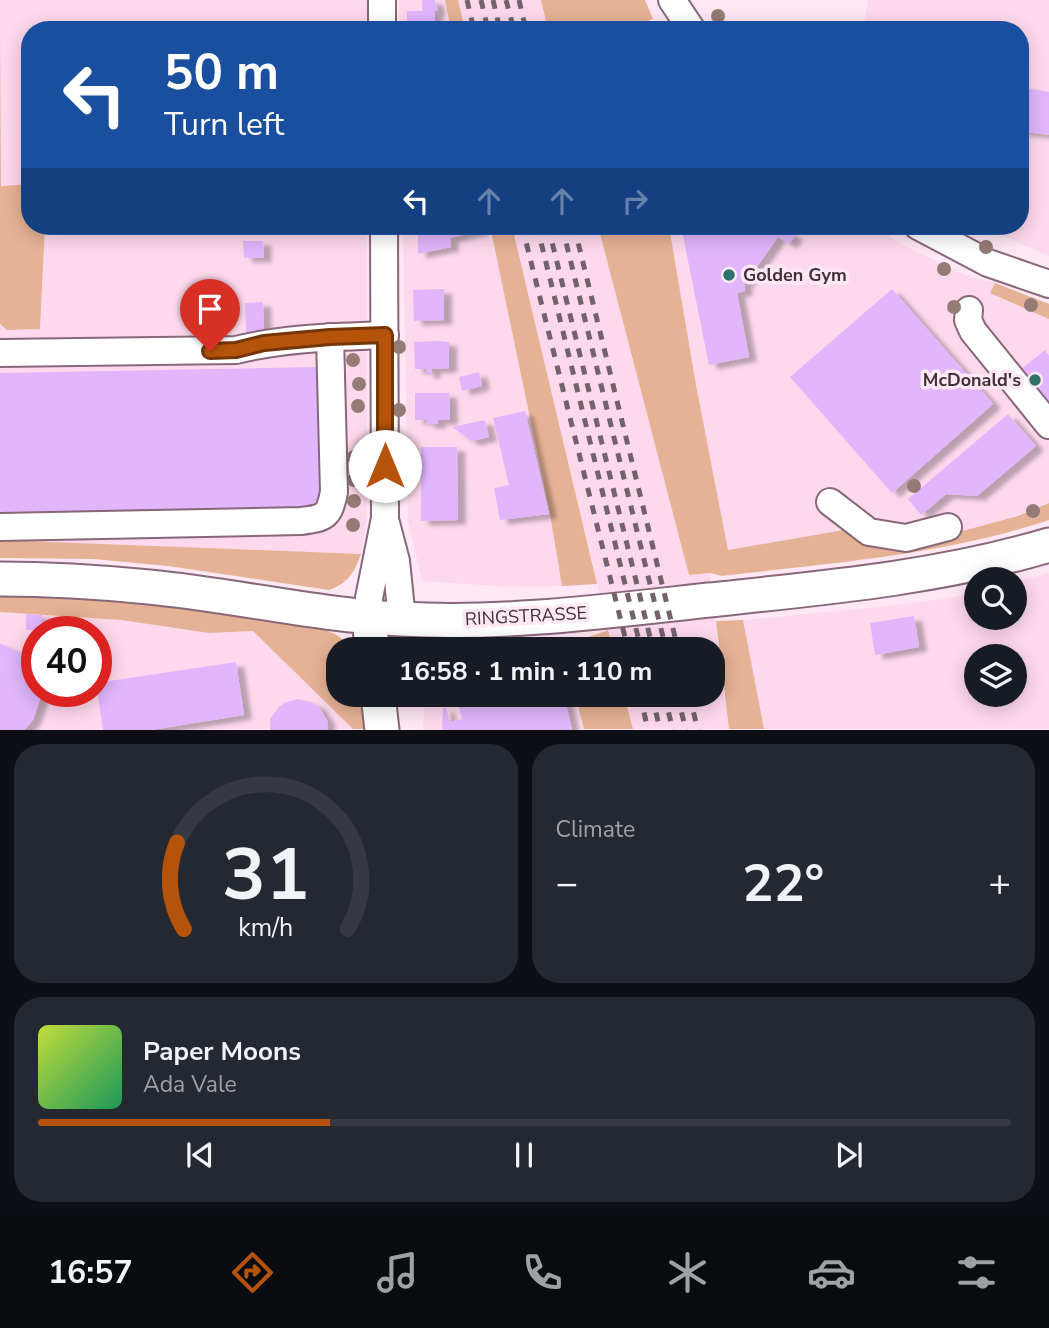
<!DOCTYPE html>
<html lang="en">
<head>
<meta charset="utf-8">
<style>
  body { margin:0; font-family:"Nunito Sans",sans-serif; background:#242831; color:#f1f3f6; height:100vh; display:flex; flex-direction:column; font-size:26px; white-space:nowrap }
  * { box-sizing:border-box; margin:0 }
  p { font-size:23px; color:#9ea1a6 }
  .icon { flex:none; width:38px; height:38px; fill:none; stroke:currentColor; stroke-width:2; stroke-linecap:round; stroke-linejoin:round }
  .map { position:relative; height:730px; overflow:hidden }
  .sheet { display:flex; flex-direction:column; gap:14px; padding:14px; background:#0d0f14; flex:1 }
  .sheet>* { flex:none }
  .top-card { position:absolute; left:21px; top:21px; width:1008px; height:214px; border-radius:28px; box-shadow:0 4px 18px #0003; background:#1a4fa0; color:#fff; overflow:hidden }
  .buttons { position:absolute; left:964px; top:567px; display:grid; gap:14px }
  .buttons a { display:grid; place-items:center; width:63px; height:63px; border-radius:50%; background:#171b24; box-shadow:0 4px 18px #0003; font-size:35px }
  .speed { position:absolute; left:21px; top:616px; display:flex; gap:14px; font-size:35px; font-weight:700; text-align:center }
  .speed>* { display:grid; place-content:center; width:91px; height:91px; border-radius:50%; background:#171b24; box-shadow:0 4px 18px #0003; line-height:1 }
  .speed .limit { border:10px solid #d22; background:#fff; color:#111 }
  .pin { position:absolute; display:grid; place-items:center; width:60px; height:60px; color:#fff; margin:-72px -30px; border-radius:50% 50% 50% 0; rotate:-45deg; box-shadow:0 0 7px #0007 }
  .pin .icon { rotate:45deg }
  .me { position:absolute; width:77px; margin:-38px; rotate:0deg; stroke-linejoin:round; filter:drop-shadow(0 0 5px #0008) }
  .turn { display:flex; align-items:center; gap:24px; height:147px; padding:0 28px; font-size:32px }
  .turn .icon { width:91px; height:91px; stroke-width:2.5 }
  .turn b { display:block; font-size:49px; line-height:60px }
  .lanes { display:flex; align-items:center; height:66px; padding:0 28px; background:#0003; justify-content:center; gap:35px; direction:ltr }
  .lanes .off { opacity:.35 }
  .big { font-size:52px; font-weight:700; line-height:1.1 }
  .sheet .widget { flex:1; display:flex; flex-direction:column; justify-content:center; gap:10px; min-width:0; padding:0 24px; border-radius:28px; background:#242831 }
  .sheet .dial { align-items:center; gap:0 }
  .dial svg { height:182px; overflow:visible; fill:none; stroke:#363941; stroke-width:7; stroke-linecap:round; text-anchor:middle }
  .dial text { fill:#f1f3f6; stroke:none }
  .song { display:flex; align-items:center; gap:21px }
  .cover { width:84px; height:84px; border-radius:10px; background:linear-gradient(135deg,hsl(70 70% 55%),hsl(150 70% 35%)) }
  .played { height:7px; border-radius:4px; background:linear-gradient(90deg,#b45309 30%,#363941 30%) }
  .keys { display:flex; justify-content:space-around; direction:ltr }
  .heat { display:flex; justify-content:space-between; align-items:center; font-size:38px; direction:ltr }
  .sheet .tiles { flex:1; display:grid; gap:14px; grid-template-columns:1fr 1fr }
  .widget:last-child { grid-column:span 2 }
  .trip { position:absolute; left:326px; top:637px; width:399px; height:70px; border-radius:28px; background:#171b24; box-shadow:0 4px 18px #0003; font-weight:700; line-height:70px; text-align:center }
  .tab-bar { display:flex; height:112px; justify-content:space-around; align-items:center; background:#090b0e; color:#9ea1a6 }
  .tab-bar .icon { width:49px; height:49px }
  .tab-bar .selected { color:#b45309 }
  .tab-bar b { font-size:32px; color:#f1f3f6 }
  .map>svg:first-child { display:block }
</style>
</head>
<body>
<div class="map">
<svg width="1049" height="730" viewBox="0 0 1049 730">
  <defs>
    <filter id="shadow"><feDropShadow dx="8" dy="4.5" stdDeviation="2" flood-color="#0004"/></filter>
  </defs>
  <rect width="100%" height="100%" fill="#ffe8f4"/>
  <g fill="#fed9ed" fill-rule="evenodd">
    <path d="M0 0H368V30H30V184L1 186Z"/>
    <path d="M399 0H445L451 30H400Z"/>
    <path d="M458 0H541L548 30H465Z"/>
    <path d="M868 0H1049V256L980 226H1020V30H863Z"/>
    <path d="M45 226H367V519L361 554 0 542V324L7 330 40 329Z"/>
    <path d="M403 226H490L550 514 562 586 511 587 422 581 408 521Z"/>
    <path d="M512 226H598L689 575 710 573 729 729H633L624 695H712V649H613Z"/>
    <path d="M669 226H875L901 244 965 275 995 283 1049 304V503L1018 516 955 533 881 543 844 530 728 550 696 385Z"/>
    <path d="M1049 573V729H764L743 620 888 606 950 598 976 592V618H1015V582ZM976 656H1015V695H976Z"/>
    <path d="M0 612 121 620 209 633 253 631 353 729 0 730ZM37 632H96V691H37Z"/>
    <path d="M425 695H575L584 729 423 730Z"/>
  </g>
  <g fill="#e6b295">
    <path d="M445 0H458L465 30H451Z"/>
    <path d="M541 0H645L653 19 636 25V30H548Z"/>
    <path d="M0 21 1 186 30 184V226H45L40 329 7 330 0 324Z"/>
    <path d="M490 226H512L597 584 562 586 550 514Z"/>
    <path d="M598 226H669L696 385 728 550 844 530 881 543 955 533 1018 516 1049 503V520C944 555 831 563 722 576L710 573 689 575Z"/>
    <path d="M995 283 1049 304V319L990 293Z"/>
    <path d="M0 540 361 554C354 572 349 583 329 590L168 566 93 559 0 558Z"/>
    <path d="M0 595H78L167 604 315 626 335 634 352 646 353 649H338V695H369L373 729H353L253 631 209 633 121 620 0 612Z"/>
    <path d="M743 620 764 729H729L716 621Z"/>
    <path d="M608 630 613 649H565L564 646Z"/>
    <path d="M575 695H624L633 729H584Z"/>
  </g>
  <g fill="#e2b6fd" filter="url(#shadow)">
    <path d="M422 0H435L438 11H435V30H407V11H422Z"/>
    <path d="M1020 87 1049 92V135L1020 131Z"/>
    <path d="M418 226H480L481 230 450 238 451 247 418 254Z"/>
    <path d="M681 226H786L784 228 795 236 789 244 778 237 747 281 744 282 745 291 737 293 749 357 709 365Z"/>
    <path d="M243 241H263L264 258H244Z"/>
    <path d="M444 289V320L414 321 413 290Z"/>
    <path d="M892 289 993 404 892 493 790 377Z"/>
    <path d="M263 302 264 332 246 333 245 303Z"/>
    <path d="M437 341 449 342V368L432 369V374H426V369H415L414 342Z"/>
    <path d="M1045 350 1049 356V417L1016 373Z"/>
    <path d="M319 367 321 506 0 513V373Z"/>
    <path d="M479 372 482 386 462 391 459 377Z"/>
    <path d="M415 393H449L450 420H438V424H426L427 420H415Z"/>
    <path d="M525 411 549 514 500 520 494 488 509 485 493 418Z"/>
    <path d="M1008 414 1036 446 977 496 946 494 921 515 908 499Z"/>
    <path d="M485 420 489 437 472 441 452 427Z"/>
    <path d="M421 447H457L458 520 421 521Z"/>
    <path d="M26 614 42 615V630H26Z"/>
    <path d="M914 616 919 647 875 655 870 623Z"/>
    <path d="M0 643 19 652 27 659 37 675V691H40V699L33 720 24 730H0Z"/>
    <path d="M236 662 244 715 151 730H103L96 683Z"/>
    <path d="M456 695H564L572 730H442L443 708H446L450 722 462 719Z"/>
    <path d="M297 699 311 702 318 706 327 720 328 730H270V719L278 708 284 703Z"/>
  </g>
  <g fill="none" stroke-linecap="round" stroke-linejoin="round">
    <defs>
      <g id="minor">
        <path d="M382 0V30"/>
        <path d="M672 0 692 30"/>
        <path d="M918 226 988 263 1049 284"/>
        <path d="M969 310 968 320 973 331 1049 425"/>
        <path d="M0 353 236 350C285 338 335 337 385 335"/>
        <path d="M830 502 869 532 906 538 948 527"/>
        <path d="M386 523 396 561 402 619"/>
        <path d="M0 527 301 521C325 518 329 517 334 492L330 337"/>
        <path d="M369 617V598L385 518 384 226"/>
      </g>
      <g id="major">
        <path d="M0 579C49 579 99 582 149 587 233 595 316 615 401 619 504 625 607 611 709 600 823 588 938 578 1049 545"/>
        <path d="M369 617 372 649"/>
        <path d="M378 695 382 730"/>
      </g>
    </defs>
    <use href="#minor" stroke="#886779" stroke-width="30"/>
    <use href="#major" stroke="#886779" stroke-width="37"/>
    <use href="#minor" stroke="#fff" stroke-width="26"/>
    <use href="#major" stroke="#fff" stroke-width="33"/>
    <g stroke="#73626b" stroke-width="5" stroke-dasharray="9 9" stroke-linecap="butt">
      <path d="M467 0 474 30"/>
      <path d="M481 0 488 30"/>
      <path d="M493 0 500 30"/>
      <path d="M506 0 514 30"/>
      <path d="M519 0 526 30"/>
      <path d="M522 226 628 649"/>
      <path d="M537 226 641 649"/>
      <path d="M548 226 653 649"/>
      <path d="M562 226 666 649"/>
      <path d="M574 226 678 649"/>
      <path d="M640 695 648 730"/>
      <path d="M652 695 660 730"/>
      <path d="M664 695 673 730"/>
      <path d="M677 695 686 730"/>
      <path d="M689 695 698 730"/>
    </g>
  </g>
  <g fill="#957b76">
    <circle cx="718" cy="16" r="7"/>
    <circle cx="986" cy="247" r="7"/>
    <circle cx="944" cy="269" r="7"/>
    <circle cx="1031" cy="305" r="7"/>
    <circle cx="954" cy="307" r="7"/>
    <circle cx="399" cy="347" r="7"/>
    <circle cx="353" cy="360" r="7"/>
    <circle cx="359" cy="384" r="7"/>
    <circle cx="358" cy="406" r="7"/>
    <circle cx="399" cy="410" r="7"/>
    <circle cx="354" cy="457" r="7"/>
    <circle cx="398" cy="464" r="7"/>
    <circle cx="354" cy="480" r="7"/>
    <circle cx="914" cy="486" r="7"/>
    <circle cx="400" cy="488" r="7"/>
    <circle cx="354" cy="501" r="7"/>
    <circle cx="1033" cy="511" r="7"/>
    <circle cx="353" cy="525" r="7"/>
  </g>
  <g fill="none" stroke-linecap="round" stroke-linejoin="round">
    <defs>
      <path id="route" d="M210 351 236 350 264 343 330 337 385 335V466"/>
    </defs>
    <use href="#route" stroke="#753606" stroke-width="18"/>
    <use href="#route" stroke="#b45309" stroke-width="12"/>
  </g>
  <g fill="#2d7369" stroke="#ffe8f4" stroke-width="2.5">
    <circle cx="729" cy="275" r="7"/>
    <circle cx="1035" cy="380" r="7"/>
  </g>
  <g text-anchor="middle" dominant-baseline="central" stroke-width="7" stroke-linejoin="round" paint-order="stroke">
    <g font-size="18" font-weight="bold" fill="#403139" stroke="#ffe8f4" text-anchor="start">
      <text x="743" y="275">Golden Gym</text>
      <text x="1021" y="380" text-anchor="end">McDonald's</text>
    </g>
    <g font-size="18" fill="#403139" stroke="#ffe8f4">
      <text transform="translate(526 616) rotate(-3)">RINGSTRASSE</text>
    </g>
  </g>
</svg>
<div class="buttons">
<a><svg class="icon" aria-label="search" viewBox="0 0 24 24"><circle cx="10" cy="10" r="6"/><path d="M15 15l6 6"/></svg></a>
<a><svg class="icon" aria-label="layers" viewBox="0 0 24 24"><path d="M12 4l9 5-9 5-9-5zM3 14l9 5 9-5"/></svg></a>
</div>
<div class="speed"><div class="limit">40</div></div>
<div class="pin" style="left:210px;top:351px;background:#d93025"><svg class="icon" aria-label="arrive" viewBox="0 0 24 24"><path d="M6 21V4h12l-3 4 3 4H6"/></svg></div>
<svg class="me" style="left:385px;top:466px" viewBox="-20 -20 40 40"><circle r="19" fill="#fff"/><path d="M0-13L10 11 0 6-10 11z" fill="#b45309"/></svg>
<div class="trip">16:58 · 1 min · 110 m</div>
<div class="top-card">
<div class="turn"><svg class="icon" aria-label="left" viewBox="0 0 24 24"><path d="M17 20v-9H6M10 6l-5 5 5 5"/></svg><div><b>50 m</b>Turn left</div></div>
<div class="lanes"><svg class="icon" aria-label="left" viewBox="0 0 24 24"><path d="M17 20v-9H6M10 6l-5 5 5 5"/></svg><svg class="icon off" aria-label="ahead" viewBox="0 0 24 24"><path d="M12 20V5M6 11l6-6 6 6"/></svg><svg class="icon off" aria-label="ahead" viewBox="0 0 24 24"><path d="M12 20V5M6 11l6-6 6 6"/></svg><svg class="icon off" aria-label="right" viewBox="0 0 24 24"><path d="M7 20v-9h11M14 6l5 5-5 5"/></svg></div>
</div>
</div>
<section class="sheet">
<div class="tiles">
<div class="widget dial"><svg viewBox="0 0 100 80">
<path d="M14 69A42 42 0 1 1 86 69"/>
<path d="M14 69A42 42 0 0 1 11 31" stroke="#b45309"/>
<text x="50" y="56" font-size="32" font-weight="700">31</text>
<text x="50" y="72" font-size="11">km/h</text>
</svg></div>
<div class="widget"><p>Climate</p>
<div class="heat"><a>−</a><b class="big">22°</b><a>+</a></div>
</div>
<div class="widget">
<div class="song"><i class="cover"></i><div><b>Paper Moons</b><p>Ada Vale</p></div></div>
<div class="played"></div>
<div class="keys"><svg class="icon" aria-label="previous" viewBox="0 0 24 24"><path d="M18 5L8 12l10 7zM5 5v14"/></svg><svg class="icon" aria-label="pause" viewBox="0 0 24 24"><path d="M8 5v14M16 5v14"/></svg><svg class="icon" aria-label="next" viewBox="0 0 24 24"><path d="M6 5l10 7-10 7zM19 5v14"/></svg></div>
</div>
</div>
</section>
<nav class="tab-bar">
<b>16:57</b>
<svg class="icon selected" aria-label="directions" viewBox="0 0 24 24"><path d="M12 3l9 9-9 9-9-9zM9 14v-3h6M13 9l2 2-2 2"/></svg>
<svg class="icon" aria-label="music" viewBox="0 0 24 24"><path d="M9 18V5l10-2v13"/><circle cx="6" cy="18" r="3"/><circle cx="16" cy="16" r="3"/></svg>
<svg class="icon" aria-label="phone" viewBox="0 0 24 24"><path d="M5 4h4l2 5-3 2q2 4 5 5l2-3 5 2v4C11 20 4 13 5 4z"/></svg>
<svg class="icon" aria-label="climate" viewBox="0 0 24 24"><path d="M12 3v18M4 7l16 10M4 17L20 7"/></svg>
<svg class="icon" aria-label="car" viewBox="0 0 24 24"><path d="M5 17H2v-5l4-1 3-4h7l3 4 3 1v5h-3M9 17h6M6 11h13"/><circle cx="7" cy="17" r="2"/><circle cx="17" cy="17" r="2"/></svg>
<svg class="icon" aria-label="filters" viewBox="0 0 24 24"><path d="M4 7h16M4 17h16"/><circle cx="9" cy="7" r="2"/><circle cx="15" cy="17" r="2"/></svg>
</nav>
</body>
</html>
